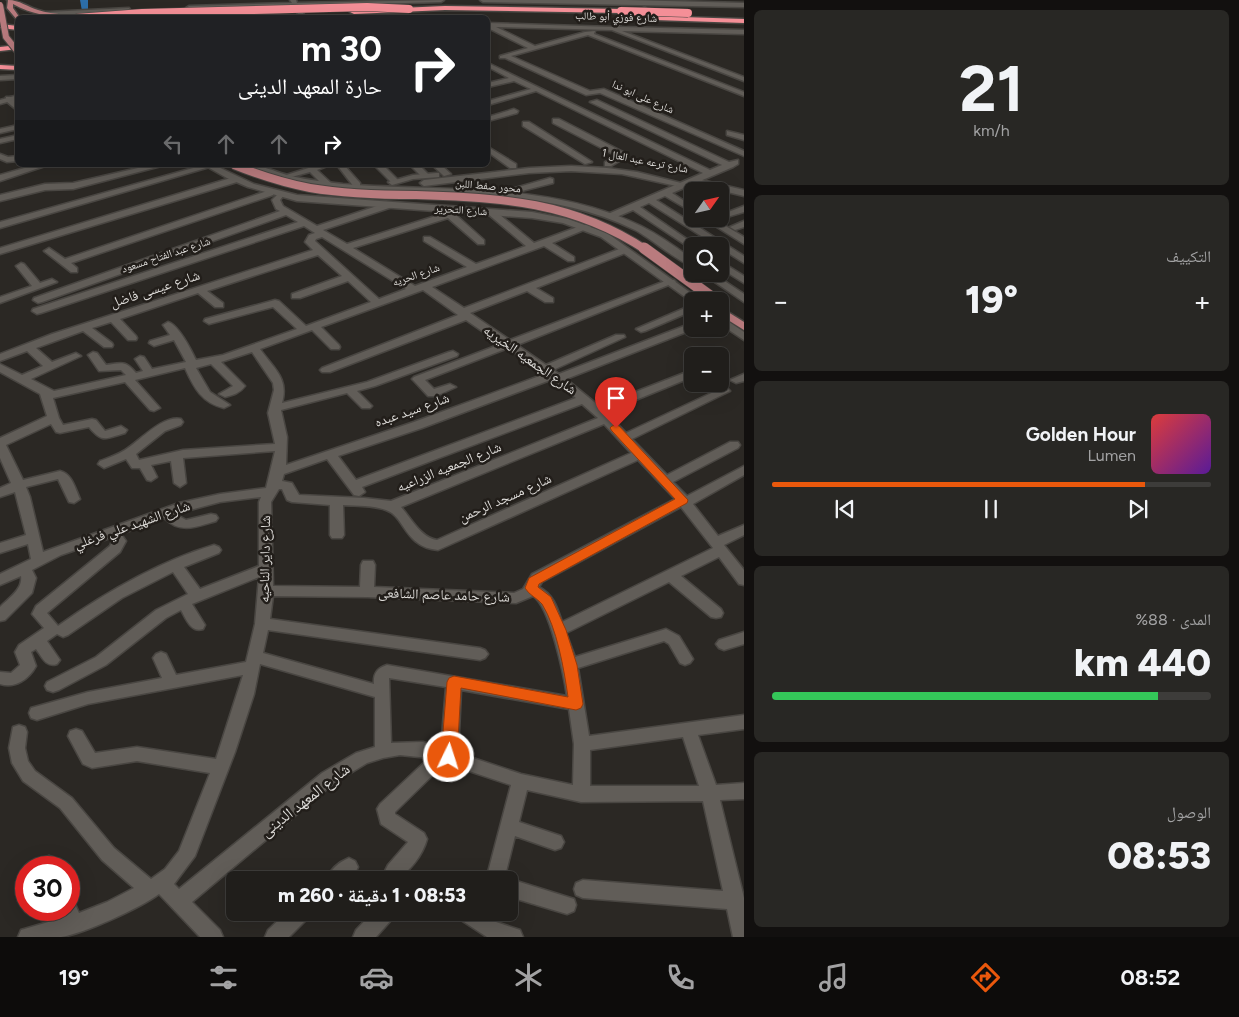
<!DOCTYPE html>
<html lang="ar">
<head>
<meta charset="utf-8">
<style>
  body { margin:0; font-family:Figtree,"Noto Naskh Arabic",sans-serif; background:#282724; color:#f1f3f6; direction:rtl; height:100vh; display:flex; flex-direction:column; font-size:19px; white-space:nowrap }
  * { box-sizing:border-box; margin:0 }
  p { font-size:16px; color:#a2a2a3 }
  .icon { flex:none; width:28px; height:28px; fill:none; stroke:currentColor; stroke-width:2; stroke-linecap:round; stroke-linejoin:round }
  .map { position:relative; flex:1; overflow:hidden; direction:ltr }
  .panel { display:flex; flex-direction:column; gap:10px; padding:10px; background:#12100f; width:495px }
  .panel>* { flex:none }
  .banner { position:absolute; left:15px; top:15px; width:475px; height:152px; border-radius:8px; box-shadow:0 5px 20px #0002,0 0 0 1px #3d3c3a; direction:rtl; background:#202124; color:#fff; overflow:hidden }
  .needle { width:32px; rotate:56deg }
  .tools { position:absolute; left:684px; top:182px; display:grid; gap:10px }
  .tools a { display:grid; place-items:center; width:45px; height:45px; border-radius:8px; background:#201e1b; box-shadow:0 5px 20px #0002,0 0 0 1px #3d3c3a; font-size:25px }
  .speed { position:absolute; left:15px; top:856px; display:flex; gap:10px; font-size:25px; font-weight:700; text-align:center }
  .speed>* { display:grid; place-content:center; width:65px; height:65px; border-radius:50%; background:#201e1b; box-shadow:0 5px 20px #0002,0 0 0 1px #3d3c3a; line-height:1 }
  .speed .limit { border:8px solid #d22; background:#fff; color:#111 }
  .pin { position:absolute; display:grid; place-items:center; width:42px; height:42px; color:#fff; margin:-51px -21px; border-radius:50% 50% 50% 0; rotate:-45deg; box-shadow:0 0 5px #0007 }
  .pin .icon { rotate:45deg }
  .me { position:absolute; width:55px; margin:-28px; rotate:4deg; stroke-linejoin:round; filter:drop-shadow(0 0 4px #0008) }
  .turn { display:flex; align-items:center; gap:18px; height:105px; padding:0 25px; font-size:22px }
  .turn .icon { width:65px; height:65px; stroke-width:2.5 }
  .turn b { display:block; font-size:35px; line-height:42px }
  .lanes { display:flex; align-items:center; height:48px; padding:0 25px; background:#0003; justify-content:center; gap:25px; direction:ltr }
  .lanes .off { opacity:.35 }
  .big { font-size:38px; font-weight:800; line-height:1.1 }
  .panel .card { flex:1; display:flex; flex-direction:column; justify-content:center; gap:8px; min-width:0; padding:0 18px; border-radius:8px; background:#282724 }
  .panel .dial { align-items:center; gap:0 }
  .dial b { font-size:65px; line-height:1 }
  .song { display:flex; align-items:center; gap:15px }
  .cover { width:60px; height:60px; border-radius:8px; background:linear-gradient(135deg,hsl(0 70% 55%),hsl(270 70% 35%)) }
  .played { height:5px; border-radius:2px; background:linear-gradient(90deg,#ea580c 85%,#3d3c3a 85%) }
  .keys { display:flex; justify-content:space-around; direction:ltr }
  .heat { display:flex; justify-content:space-between; align-items:center; font-size:28px; direction:ltr }
  .charge { height:8px; border-radius:4px; background:linear-gradient(90deg,#34c759 88%,#3d3c3a 0) }
  .trip { position:absolute; left:226px; top:871px; width:292px; height:50px; border-radius:8px; background:#201e1b; box-shadow:0 5px 20px #0002,0 0 0 1px #3d3c3a; font-weight:800; line-height:50px; text-align:center; direction:rtl }
  .tabs { display:flex; height:80px; justify-content:space-around; align-items:center; background:#0d0c0b; color:#a2a2a3 }
  .tabs .icon { width:35px; height:35px }
  .tabs .active { color:#ea580c }
  .tabs b { font-size:22px; color:#f1f3f6 }
  main { display:flex; flex:1; min-height:0 }
  .map>svg:first-child { display:block }
</style>
</head>
<body>
<main>
<section class="panel">
<div class="card dial"><b>21</b><p>km/h</p></div>
<div class="card"><p>التكييف</p>
<div class="heat"><a>−</a><b class="big">19°</b><a>+</a></div>
</div>
<div class="card">
<div class="song"><i class="cover"></i><div><b>Golden Hour</b><p>Lumen</p></div></div>
<div class="played"></div>
<div class="keys"><svg class="icon" aria-label="previous" viewBox="0 0 24 24"><path d="M18 5L8 12l10 7zM5 5v14"/></svg><svg class="icon" aria-label="pause" viewBox="0 0 24 24"><path d="M8 5v14M16 5v14"/></svg><svg class="icon" aria-label="next" viewBox="0 0 24 24"><path d="M6 5l10 7-10 7zM19 5v14"/></svg></div>
</div>
<div class="card"><p>المدى · 88%</p><b class="big">440 km</b><div class="charge"></div></div>
<div class="card"><p>الوصول</p><b class="big">08:53</b></div>
</section>
<div class="map">
<svg width="744" height="937" viewBox="0 0 744 937">
  <rect width="100%" height="100%" fill="#2b2824"/>
  <g fill="none" stroke-linecap="round" stroke-linejoin="round">
    <path fill="#2d6ea9" fill-rule="evenodd" d="M80 0H88V11H82Z"/>
    <defs>
      <g id="minor">
        <path d="M7 0H14L11 2Z"/>
        <path d="M290 0H296L297 3 444 0 441 2 299 6 306 18H300L294 6 189 10 186 8 189 6 292 3Z"/>
        <path d="M480 0H627L744 3V7L483 2Z"/>
        <path d="M645 7 647 10 622 22 619 27 744 30V34L622 31 744 77V81L612 30 496 27 535 46 585 32 595 31 594 34 744 92V96L588 35 511 56 590 91 604 89 744 151V156L600 93 586 95 505 58H500V56L528 48 488 28V23L613 27 618 20Z"/>
        <path d="M129 8 131 11 47 16 44 14 47 12Z"/>
        <path d="M488 63 710 170 722 165 590 102 597 100 729 162 738 160V164L733 167 672 193 692 206V212L665 196 656 200 744 256V263L649 203 640 207 697 246 690 248 633 210 614 218H608V214L703 173 536 91 488 105V101L531 89 514 81 488 87V83L509 78 488 67Z"/>
        <path d="M6 97H12L18 104V111L6 101Z"/>
        <path d="M514 109 518 111 517 113 488 121V117Z"/>
        <path d="M553 119H559L623 152 626 157 611 166H605V162L617 156 553 123Z"/>
        <path d="M523 122H529L592 162 585 164 523 126Z"/>
        <path d="M18 125V129L0 133V129Z"/>
        <path d="M727 131 744 135V140L727 135Z"/>
        <path d="M18 135V139L0 143V139Z"/>
        <path d="M488 147 516 164V168H510L488 152Z"/>
        <path d="M0 154 8 157 18 156V161L7 162 0 159Z"/>
        <path d="M35 165H48L0 181V175Z"/>
        <path d="M151 165H165L73 189 45 190 0 201V195L45 184 73 183Z"/>
        <path d="M204 165 213 166 0 228V222Z"/>
        <path d="M318 165 327 166 317 170 331 183V187H325L310 172 284 179 280 177Z"/>
        <path d="M337 165H344L360 183V187H354Z"/>
        <path d="M374 165H383L399 181 392 183Z"/>
        <path d="M410 165H419L430 176 423 178Z"/>
        <path d="M432 165H441L451 174 444 176Z"/>
        <path d="M234 177 238 180 237 182 0 254V248Z"/>
        <path d="M550 178 553 179V183L502 196 498 193Z"/>
        <path d="M270 190 274 193 273 195 71 263 77 268V272H71L44 251 49 248 65 259Z"/>
        <path d="M280 192 284 195 280 200 283 206 317 226 386 203H392V207L323 230 347 244 461 208H467V212L456 215 484 240V244H478L448 218 353 248 415 286 467 267 424 241V237H430L476 264 526 246 488 214V210H494L534 243 583 225H589L591 227 552 243 574 257V261H568L544 246 432 287 464 308 622 248H628V252L536 288 553 298V302H545L527 291 470 313 510 340 668 280H674L676 282 517 345 546 365 616 335H624L625 337 553 370 559 374 692 323V329H694L566 379 599 406 692 370V377L606 412 626 433 720 389H728L730 391 632 439 667 475 730 442H738L740 445 738 448 673 482 687 496 744 466V475L693 504 718 536 744 525V535L724 545 744 570V585L739 584 719 557 681 576 721 609 723 613 721 617 716 618 711 617 669 582 566 633 575 657 666 629 679 636 693 659 690 663 685 665 680 663 669 644 664 641 578 668 589 736 744 715V729L698 735 716 785 744 783V799L720 800 744 898V937H733L727 909 583 898 576 895 574 889 576 883 583 880 723 891 703 801 581 802 527 790 519 822 561 836 564 842 561 848 555 850 515 836 504 880H486L511 785 445 763 395 812V814L424 833 427 839C423 854 409 874 394 880L388 877 385 871 388 865 408 842 381 824 377 809 380 804 429 758 400 755 383 758 367 763 334 783 192 902 220 930 223 937H200L159 894C140 908 83 934 61 937 47 937 32 937 18 937L21 930 62 918 59 910H69V901L75 904 79 913 107 902 134 888 102 860 60 808 23 781 12 763 9 748 13 727 19 725 25 727 27 732 25 748 28 761 35 771 72 798 114 848 151 879 165 869 179 851 210 773 137 761 92 768 83 764 68 736 70 731 76 729 82 731 95 753 137 747 216 759 243 675 88 704 37 720 31 718 29 713 31 708 88 692 162 678 153 658 156 654 161 652 166 654 176 675 246 662 255 624 259 577 192 604 205 625 203 629C191 633 186 619 181 610L166 618 106 665 59 690 53 692 47 690 45 686 47 682 96 657 156 610 188 594 173 572 122 598 68 635 63 637 57 634 47 641 60 660 57 664C46 668 42 657 36 649L31 652 36 666C29 679 15 689 0 684V672L11 673 20 665 15 652 19 645 44 628 32 614 36 606 110 546 112 541 110 538 61 555 32 570 36 578 32 593 5 620 0 621V607C9 598 23 589 21 576L0 585V574L31 559 28 544 0 553V543L26 535 15 492 0 497V488L11 483 0 458V438L47 416 40 394 0 372V364L22 375 43 366 27 351 0 361V354L52 334 313 250 305 242 309 235 315 233 304 226 41 313 37 314 32 311 33 309 298 222 286 215 42 302 38 303 33 300 34 298 280 211 276 209 272 200ZM322 237 406 289 379 299 315 241 316 239ZM318 255 342 276 292 294V298H300L348 281 371 302 306 326 279 301 275 300 205 319 204 321 209 324 273 307 297 329 223 355 196 360C191 350 179 325 168 322L163 325 170 335 150 341 149 343 154 346 174 340 186 362 152 369 144 357 140 356 135 359 143 371 136 373C125 360 122 363 106 365L97 353 93 352 88 355 99 371 121 370 126 375 54 391 31 379 81 356 76 353 52 362 36 348 83 331 104 347H112L113 345 112 343 92 328 111 322 128 340H136L137 338 136 336 120 319 198 293 215 307H223V303L207 291ZM423 290 458 315 322 368 320 370 322 372H330L466 320 501 344 414 377 412 379 414 381 428 396H436L456 387 450 384 434 389 425 380 508 348 545 374 414 422 286 465 287 437 281 410 347 393 362 408H370L372 406 357 391 375 386 457 356 458 354 453 351 449 352 367 382 282 403C289 378 274 369 260 349L312 330 331 349H339L340 347 339 345 321 327ZM252 352 273 383 274 390 268 413 275 444 183 450 139 460 136 454 165 431 181 425 183 422 181 419C162 415 140 441 125 450 117 455 108 458 100 461L98 464 104 468 126 459 132 468H140L147 480 151 481 157 477 151 465 171 461 174 483 180 487 186 483 183 458 275 451 266 488 220 494 179 503 43 552 30 497 26 487 58 479 69 502 74 503 80 499C75 488 72 474 60 471L23 480 6 445 51 424 56 432 60 433 89 427C103 444 106 438 125 433L127 430 121 426 105 431 96 420 92 419 63 425 59 418 53 398 125 382 150 410 154 411 160 408 135 380 185 368C194 388 202 403 224 408L230 405 210 392 196 368 211 364 233 386 219 394 225 397C233 395 240 393 245 386L221 362ZM553 379 576 398 356 480 338 456 422 428ZM582 404 598 418 391 501 364 498 299 495 292 483 282 481 284 474 327 459 354 495 359 496 365 492 362 487ZM604 424 631 453 437 540C421 538 411 518 401 507ZM638 460 675 499 532 574 523 589 514 593 374 587 375 565 373 561H363L361 565 360 587 273 586 271 502 279 489H282L287 500 292 502 330 505V535L332 538H342L344 535 343 505C357 506 373 505 386 510 405 516 404 547 438 550ZM261 497 259 502V566L200 589 184 567 219 553 221 550 219 547 214 545C158 562 106 592 58 626L47 613 120 552 126 541 121 534 164 518C180 534 196 527 216 521L218 518 216 515 211 514 186 520 175 514 220 502ZM681 507 713 548 562 622C557 607 553 594 539 587L542 582ZM273 596 367 597 516 603 533 596C550 606 564 676 567 696L387 665C377 668 373 674 374 684L263 653 268 630 480 660 485 658 488 654 485 650 480 648 270 619ZM260 664 375 697V747L356 753 322 773 179 889 174 884 195 856 235 752 254 694ZM389 678 446 687 441 748 423 742 391 743ZM461 690 569 709 574 744 573 785 521 774 458 753ZM683 737 699 786H590V750Z"/>
        <path d="M744 206V212L727 217 723 214Z"/>
        <path d="M704 219H714L744 237V244Z"/>
        <path d="M744 221V227L735 230 730 227Z"/>
        <path d="M720 261 744 276V283L720 268Z"/>
        <path d="M21 263 24 264 40 283 52 279 57 282 0 303V297L32 286 16 266Z"/>
        <path d="M692 305V311L645 331 641 332 636 329Z"/>
        <path d="M744 374V381L736 383 730 380Z"/>
        <path d="M744 632V644L724 650 719 648 716 644 719 640Z"/>
        <path d="M49 856 55 858 60 868H41L40 864 43 858Z"/>
        <path d="M349 858 355 861 358 867 355 873 348 880H326C330 870 339 862 349 858Z"/>
        <path d="M510 879 574 899 576 905 574 911 567 914 510 897V880H508Z"/>
        <path d="M287 912H310L308 918 289 937H265L268 930Z"/>
        <path d="M373 912H395L393 918 376 937H353L356 930Z"/>
        <path d="M456 912H496L495 918 496 922 520 930 523 937H487L458 918Z"/>
      </g>
      <g id="tertiary">
        <path d="M18 75V79L0 80V76Z"/>
        <path d="M18 95V99L0 104V100Z"/>
        <path d="M204 165H214L254 184 297 195 532 212 568 219 607 233 702 301 692 302 601 237 563 223 532 218 297 201 248 187 227 178Z"/>
        <path d="M247 165C262 165 276 172 291 176 308 180 325 182 343 184 443 192 548 181 641 226 659 235 676 247 692 259V266C681 264 649 237 635 230 590 208 542 200 493 196 420 190 345 198 274 177 266 174 254 171 247 165Z"/>
        <path d="M571 166 607 168 637 172 713 191H699L622 174 571 171 529 173 424 186 420 183 424 180 529 168Z"/>
        <path d="M436 173H439V177L413 179 392 185 388 182 413 175Z"/>
        <path d="M701 180 744 190V196L698 185 697 183Z"/>
        <path d="M703 274H714L744 294V302Z"/>
        <path d="M720 316 744 332V340L720 324Z"/>
      </g>
      <g id="primary">
        <path d="M8 0C19 0 28 7 38 10 54 15 72 15 89 15L92 17C66 20 36 17 13 4V8L20 18H18V21L7 8Z"/>
        <path d="M720 307 744 322V330L720 315Z"/>
      </g>
      <g id="motorway">
        <path d="M445 6 621 9 625 11 621 13 445 10 354 14 350 12 354 10Z"/>
        <path d="M652 16 744 19V23L655 20 651 18Z"/>
        <path d="M0 24 18 26V30L0 28Z"/>
        <path d="M18 45V49L0 51V47Z"/>
        <path d="M0 65 18 66V70L0 69Z"/>
      </g>
    </defs>
    <use href="#minor" stroke="#494642" stroke-width="3"/>
    <use href="#tertiary" stroke="#494642" stroke-width="3"/>
    <use href="#primary" stroke="#494642" stroke-width="3"/>
    <use href="#motorway" stroke="#494642" stroke-width="3"/>
    <use href="#minor" fill="#615d58" fill-rule="evenodd"/>
    <use href="#tertiary" fill="#615d58" fill-rule="evenodd"/>
    <use href="#primary" fill="#b97b7e" fill-rule="evenodd"/>
    <use href="#motorway" fill="#f48f97" fill-rule="evenodd"/>
    <defs>
      <path id="primary-bridge-far2" d="M0 5 6 37 18 52"/>
      <path id="primary-bridge-far1" d="M234 165C259 175 284 183 310 188 345 194 381 195 416 195 500 197 574 202 646 250"/>
      <path id="primary-bridge" d="M644 248 717 301"/>
      <g id="motorway-bridge">
        <path d="M621 11 688 13"/>
        <path d="M76 18 142 13 367 7 409 9"/>
      </g>
    </defs>
    <use href="#primary-bridge-far2" stroke="#494642" stroke-width="8" stroke-linecap="butt"/>
    <use href="#primary-bridge-far1" stroke="#494642" stroke-width="10" stroke-linecap="butt"/>
    <use href="#primary-bridge" stroke="#494642" stroke-width="12" stroke-linecap="butt"/>
    <use href="#motorway-bridge" stroke="#494642" stroke-width="9" stroke-linecap="butt"/>
    <use href="#primary-bridge-far2" stroke="#b97b7e" stroke-width="6"/>
    <use href="#primary-bridge-far1" stroke="#b97b7e" stroke-width="8"/>
    <use href="#primary-bridge" stroke="#b97b7e" stroke-width="11"/>
    <use href="#motorway-bridge" stroke="#f48f97" stroke-width="8"/>
  </g>
  <path fill="#ea580c" stroke="#983908" d="M616 425 619 426 688 500 687 503 539 584 538 587 551 597 566 630 577 665 583 704 581 708 576 710 461 688 457 757 454 762 449 763 444 762 441 757 447 682 449 678 454 676 568 697C564 669 557 628 542 604 537 598 529 595 525 588L529 578 675 499 612 431 610 428 612 426Z"/>
  <g text-anchor="middle" dominant-baseline="central" stroke-width="5" stroke-linejoin="round" paint-order="stroke">
    <g font-size="11" fill="#dedcd9" stroke="#221e1a">
      <text transform="translate(616 17) rotate(2)">شارع فوزي أبو طالب</text>
      <text transform="translate(643 97) rotate(24)">شارع على ابو ندا</text>
      <text transform="translate(645 161) rotate(11)">شارع ترعه عبد العال 1</text>
      <text transform="translate(488 186) rotate(5)">محور صفط اللبن</text>
      <text transform="translate(461 210) rotate(4)">شارع التحرير</text>
      <text transform="translate(166 255) rotate(-18)">شارع عبد الفتاح مسعود</text>
      <text transform="translate(416 275) rotate(-19)">شارع الحريه</text>
    </g>
    <g font-size="14" fill="#dedcd9" stroke="#221e1a">
      <text transform="translate(155 289) rotate(-18)">شارع عيسى فاضل</text>
      <text transform="translate(530 360) rotate(35)">شارع الجمعيه الخيريه</text>
      <text transform="translate(412 410) rotate(-19)">شارع سيد عبده</text>
      <text transform="translate(449 467) rotate(-22)">شارع الجمعيه الزراعيه</text>
      <text transform="translate(505 498) rotate(-24)">شارع مسجد الرحمن</text>
      <text transform="translate(132 525) rotate(-19)">شارع الشهيد علي فرغلي</text>
      <text transform="translate(265 559) rotate(-89)">شارع داير الناحيه</text>
      <text transform="translate(444 595) rotate(2)">شارع حامد عاصم الشافعى</text>
    </g>
    <g font-size="16" fill="#dedcd9" stroke="#221e1a">
      <text transform="translate(305 800) rotate(-38)">شارع المعهد الدينى</text>
    </g>
  </g>
</svg>
<div class="tools">
<a><svg class="needle" viewBox="-14 -14 28 28"><path d="M0-13l5 13h-10z" fill="#e53935"/><path d="M0 13l5-13h-10z" fill="#a2a2a3"/></svg></a>
<a><svg class="icon" aria-label="search" viewBox="0 0 24 24"><circle cx="10" cy="10" r="6"/><path d="M15 15l6 6"/></svg></a>
<a>+</a>
<a>−</a>
</div>
<div class="speed"><div class="limit">30</div></div>
<div class="pin" style="left:616px;top:428px;background:#d93025"><svg class="icon" aria-label="arrive" viewBox="0 0 24 24"><path d="M6 21V4h12l-3 4 3 4H6"/></svg></div>
<svg class="me" style="left:449px;top:757px" viewBox="-20 -20 40 40"><circle r="17" fill="#ea580c" stroke="#fff" stroke-width="3"/><path d="M0-11L8 9 0 5-8 9z" fill="#fff"/></svg>
<div class="trip">08:53 · 1 دقيقة · 260 m</div>
<div class="banner">
<div class="turn"><svg class="icon" aria-label="right" viewBox="0 0 24 24"><path d="M7 20v-9h11M14 6l5 5-5 5"/></svg><div><b>30 m</b>حارة المعهد الدينى</div></div>
<div class="lanes"><svg class="icon off" aria-label="left" viewBox="0 0 24 24"><path d="M17 20v-9H6M10 6l-5 5 5 5"/></svg><svg class="icon off" aria-label="ahead" viewBox="0 0 24 24"><path d="M12 20V5M6 11l6-6 6 6"/></svg><svg class="icon off" aria-label="ahead" viewBox="0 0 24 24"><path d="M12 20V5M6 11l6-6 6 6"/></svg><svg class="icon" aria-label="right" viewBox="0 0 24 24"><path d="M7 20v-9h11M14 6l5 5-5 5"/></svg></div>
</div>
</div>
</main>
<nav class="tabs">
<b>08:52</b>
<svg class="icon active" aria-label="directions" viewBox="0 0 24 24"><path d="M12 3l9 9-9 9-9-9zM9 14v-3h6M13 9l2 2-2 2"/></svg>
<svg class="icon" aria-label="music" viewBox="0 0 24 24"><path d="M9 18V5l10-2v13"/><circle cx="6" cy="18" r="3"/><circle cx="16" cy="16" r="3"/></svg>
<svg class="icon" aria-label="phone" viewBox="0 0 24 24"><path d="M5 4h4l2 5-3 2q2 4 5 5l2-3 5 2v4C11 20 4 13 5 4z"/></svg>
<svg class="icon" aria-label="climate" viewBox="0 0 24 24"><path d="M12 3v18M4 7l16 10M4 17L20 7"/></svg>
<svg class="icon" aria-label="car" viewBox="0 0 24 24"><path d="M5 17H2v-5l4-1 3-4h7l3 4 3 1v5h-3M9 17h6M6 11h13"/><circle cx="7" cy="17" r="2"/><circle cx="17" cy="17" r="2"/></svg>
<svg class="icon" aria-label="filters" viewBox="0 0 24 24"><path d="M4 7h16M4 17h16"/><circle cx="9" cy="7" r="2"/><circle cx="15" cy="17" r="2"/></svg>
<b>19°</b>
</nav>
</body>
</html>
